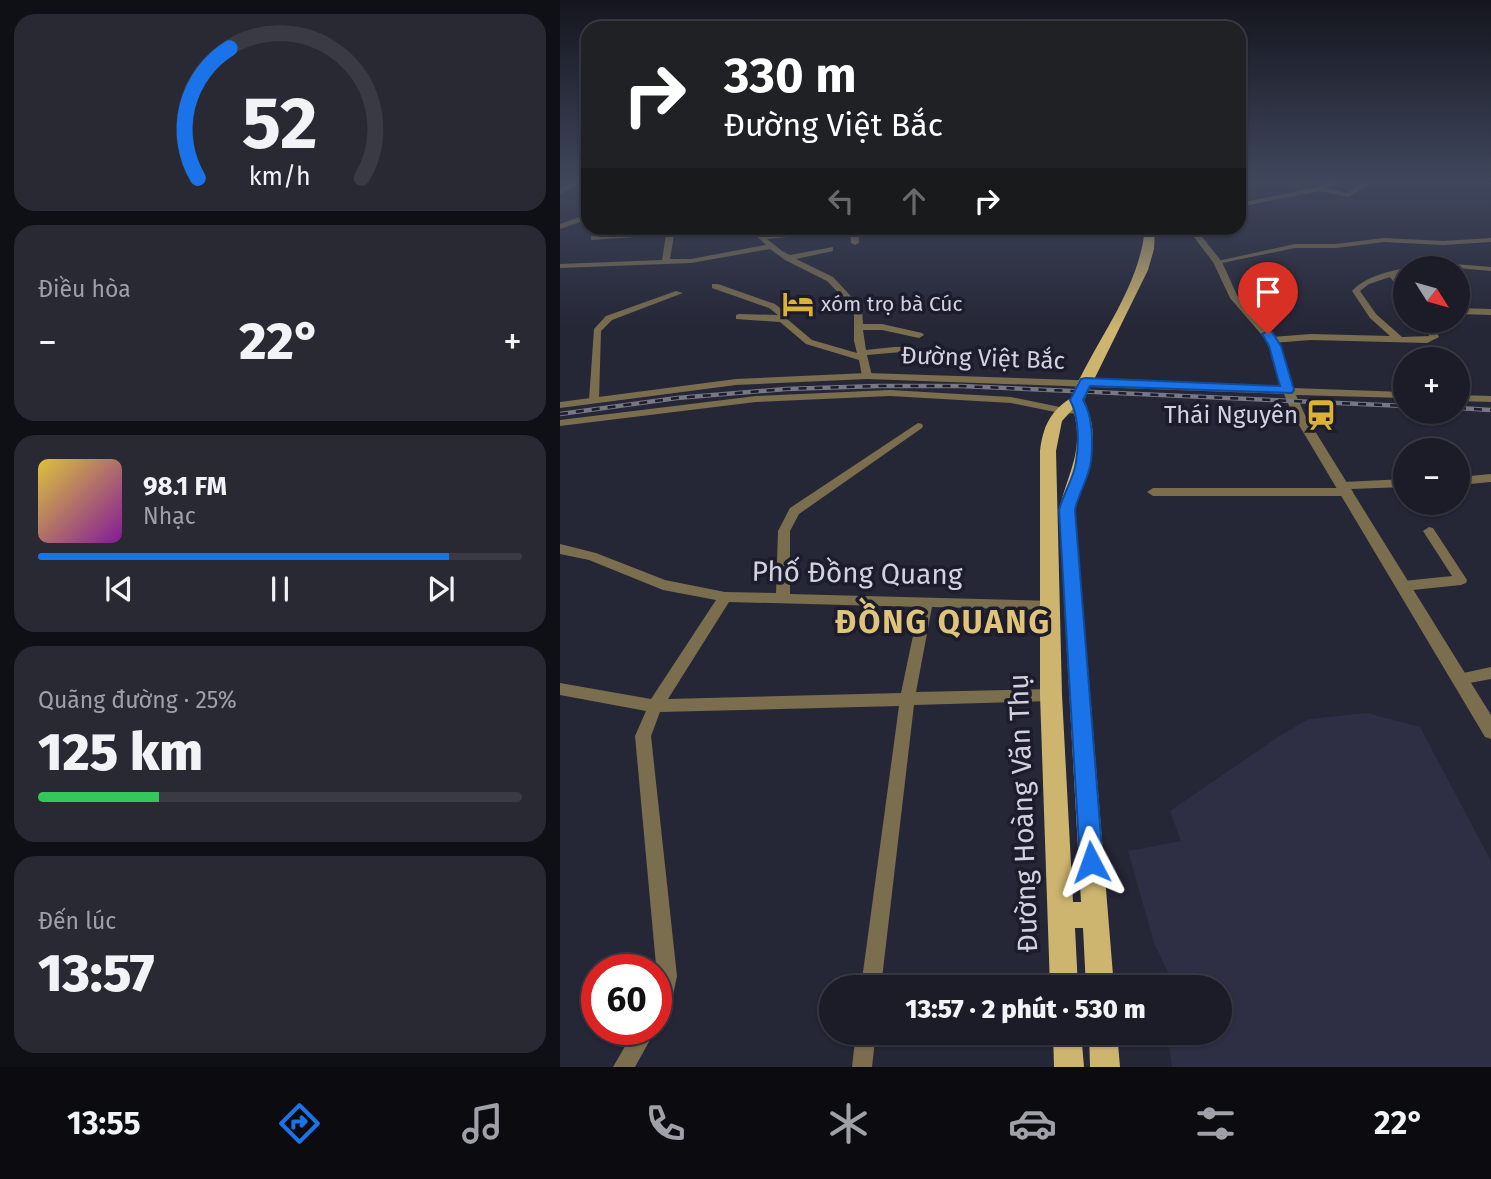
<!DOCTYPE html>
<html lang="vi">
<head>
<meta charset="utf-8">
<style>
  body { margin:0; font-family:"Fira Sans",sans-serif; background:#292934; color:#f1f3f6; height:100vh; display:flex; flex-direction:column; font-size:26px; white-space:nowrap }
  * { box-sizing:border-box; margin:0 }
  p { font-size:23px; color:#a0a1a8 }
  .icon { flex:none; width:38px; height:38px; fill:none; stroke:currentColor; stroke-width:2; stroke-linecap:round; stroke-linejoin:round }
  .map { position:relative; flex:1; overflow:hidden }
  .sheet { display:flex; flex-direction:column; gap:14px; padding:14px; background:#0f0f16; width:560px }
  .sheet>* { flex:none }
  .banner { position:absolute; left:21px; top:21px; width:665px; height:214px; border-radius:21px; box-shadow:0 2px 5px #0004,0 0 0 2px #3a3a45; background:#202124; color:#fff; overflow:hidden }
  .needle { width:46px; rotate:127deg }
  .tools { position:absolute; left:833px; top:256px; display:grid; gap:14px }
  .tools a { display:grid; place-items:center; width:77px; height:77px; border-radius:50%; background:#1c1c28; box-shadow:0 2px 5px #0004,0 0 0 2px #3a3a45; font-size:35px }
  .speed { position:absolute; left:21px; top:954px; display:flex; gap:14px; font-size:35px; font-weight:700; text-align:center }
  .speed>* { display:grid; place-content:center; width:91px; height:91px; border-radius:50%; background:#1c1c28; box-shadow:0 2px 5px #0004,0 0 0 2px #3a3a45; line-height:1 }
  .speed .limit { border:10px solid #d22; background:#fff; color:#111 }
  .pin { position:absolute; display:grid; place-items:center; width:60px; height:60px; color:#fff; margin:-72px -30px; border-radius:50% 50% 50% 0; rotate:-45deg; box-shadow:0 0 7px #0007 }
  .pin .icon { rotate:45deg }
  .me { position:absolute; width:77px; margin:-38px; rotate:356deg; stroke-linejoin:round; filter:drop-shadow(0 0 5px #0008) }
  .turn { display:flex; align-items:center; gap:24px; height:147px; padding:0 28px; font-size:32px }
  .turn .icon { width:91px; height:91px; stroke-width:2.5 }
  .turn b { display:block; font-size:49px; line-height:60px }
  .lanes { display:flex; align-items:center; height:66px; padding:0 28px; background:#0003; justify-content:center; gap:35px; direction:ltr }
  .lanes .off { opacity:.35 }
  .big { font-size:52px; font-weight:800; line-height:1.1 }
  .sheet .tile { flex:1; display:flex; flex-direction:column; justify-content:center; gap:10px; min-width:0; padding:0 24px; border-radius:21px; background:#292934 }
  .sheet .dial { align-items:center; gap:0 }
  .dial svg { height:182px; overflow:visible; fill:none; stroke:#3a3a45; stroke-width:7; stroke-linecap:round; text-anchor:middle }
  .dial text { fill:#f1f3f6; stroke:none }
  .song { display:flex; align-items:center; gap:21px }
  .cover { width:84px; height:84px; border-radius:10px; background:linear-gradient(135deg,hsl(50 70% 55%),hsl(290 70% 35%)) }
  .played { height:7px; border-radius:4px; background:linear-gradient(90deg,#1a73e8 85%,#3a3a45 85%) }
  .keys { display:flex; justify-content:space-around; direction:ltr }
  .heat { display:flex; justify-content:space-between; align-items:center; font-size:38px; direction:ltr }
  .charge { height:10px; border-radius:5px; background:linear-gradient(90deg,#34c759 25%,#3a3a45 0) }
  .trip { position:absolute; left:259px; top:975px; width:413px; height:70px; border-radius:35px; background:#1c1c28; box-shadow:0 2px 5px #0004,0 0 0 2px #3a3a45; font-weight:800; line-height:70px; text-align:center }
  .tabs { display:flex; height:112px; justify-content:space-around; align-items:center; background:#0b0b10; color:#a0a1a8 }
  .tabs .icon { width:49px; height:49px }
  .tabs .on { color:#1a73e8 }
  .tabs b { font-size:32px; color:#f1f3f6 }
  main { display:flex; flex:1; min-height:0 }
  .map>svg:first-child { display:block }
</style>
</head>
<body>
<main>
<section class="sheet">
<div class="tile dial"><svg viewBox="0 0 100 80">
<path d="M14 69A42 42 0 1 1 86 69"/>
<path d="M14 69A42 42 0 0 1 28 12" stroke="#1a73e8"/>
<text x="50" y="56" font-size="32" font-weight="700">52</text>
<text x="50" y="72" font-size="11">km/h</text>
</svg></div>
<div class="tile"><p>Điều hòa</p>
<div class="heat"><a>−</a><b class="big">22°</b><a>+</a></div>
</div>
<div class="tile">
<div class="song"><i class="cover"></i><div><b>98.1 FM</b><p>Nhạc</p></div></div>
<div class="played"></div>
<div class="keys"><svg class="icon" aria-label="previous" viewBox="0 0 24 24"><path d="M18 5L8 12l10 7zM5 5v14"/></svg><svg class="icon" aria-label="pause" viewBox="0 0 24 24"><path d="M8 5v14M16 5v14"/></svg><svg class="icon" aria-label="next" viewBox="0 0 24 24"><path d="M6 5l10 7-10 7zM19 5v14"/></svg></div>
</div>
<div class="tile"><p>Quãng đường · 25%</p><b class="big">125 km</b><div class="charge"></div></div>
<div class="tile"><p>Đến lúc</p><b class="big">13:57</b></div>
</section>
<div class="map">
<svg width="931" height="1067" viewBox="0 0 931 1067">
  <rect width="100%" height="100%" fill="#252636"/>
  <path fill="#2e2f45" d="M807 713 860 727 931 861V1067H612L607 1033 660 1032V987H615L594 943 568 851 621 841 610 811 721 735 749 719Z"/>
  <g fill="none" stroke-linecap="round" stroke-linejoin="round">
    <g fill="#7a6e4e" fill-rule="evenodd">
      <path d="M16 180H25L0 194V189Z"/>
      <path d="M772 180H781L766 188 787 193 809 180H817L788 197 760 191 679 207V203L757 187Z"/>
      <path d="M916 180 931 181V185L917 181Z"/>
      <path d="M28 214V219L0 229V224Z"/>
      <path d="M188 228H195L203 235 283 228 298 229 299 243 295 245 291 243 290 231 207 239 222 251 230 255 273 247V251L236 259 273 277 302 308 303 324H322L362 333 364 335 359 338 322 330H303L306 350C328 348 355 342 375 354L370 357 342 352 307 355 312 376 307 379 302 376 299 360 246 344 220 322 176 319V315L179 314 218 315 209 308 152 288V284H158L215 304 225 312 226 318 252 340 297 353 294 341V309L267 281 225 260 210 249 131 263 0 268V264L102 260 106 235 31 240V236H34L111 231 114 235 110 259H131L206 245Z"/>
      <path d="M824 238 883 241 931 238V242L883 245 824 242 776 248H735L657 264 653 262 735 244H776Z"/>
      <path d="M894 264 931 267V271L898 268H854L858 266Z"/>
      <path d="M846 268 845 273 837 275 845 286V293H842L830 277 809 284 800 291 816 314 842 337 869 336 862 320H871L879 337 867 343 751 340 712 343 707 340 712 337 751 334 830 336 810 318 792 291C806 276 827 272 846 268Z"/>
      <path d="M116 291 123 293 52 320 41 331 39 400 34 403 30 402 29 400 34 329 46 316Z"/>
      <path d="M898 308 931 309V315L898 314Z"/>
      <path d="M330 390 451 397 500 407 523 408 528 411 523 414 500 413 451 403 330 396 196 402 0 426V420L196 396Z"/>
      <path d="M358 423 362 424 363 426 362 428 239 514 230 531V594L494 601 496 605 494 609 489 610 372 607 356 692 491 689 496 691 498 695 496 699 491 701 354 705 321 987H301L339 706 100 712 91 736 117 976 113 995 103 1017 96 1020 97 976 75 736 86 711 0 695V683L91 699 156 600 103 590 29 560 0 554V544L36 553 105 580 165 592 216 593 218 531 230 508ZM169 602 359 607 341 693 108 699Z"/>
      <path d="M931 474V482L898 485V477Z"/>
      <path d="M845 479V487L791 489 793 492 791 495 787 496H593L587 492 593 488H779V483L783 482Z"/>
      <path d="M869 527 873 528 907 580 906 583 901 585 843 591 838 589 836 586 838 583 843 581 892 576 863 531Z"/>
      <path d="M931 667V679L899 685 894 683 892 679 894 675Z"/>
      <path d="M75 1029H96L75 1067H53Z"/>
      <path d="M296 1032H316L312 1067H292Z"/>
    </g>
    <g fill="#7a6e4e" fill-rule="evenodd">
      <path d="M627 228H635L662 262 677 295 717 340 732 388 845 392V398L736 395 745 415 931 715V739L925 737 733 415 724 394 307 379 176 385 0 408V402L176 379 307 373 721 387 707 341 670 298 653 262Z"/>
      <path d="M898 395 931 396V402L898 401Z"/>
    </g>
    <g fill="#ceb56f" fill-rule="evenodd">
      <path d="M585 228H595L594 249 588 270 524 400C544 444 525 469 515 510L554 987H526L523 928H515L518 987H490L480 695V451C483 427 490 411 511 398 535 340 579 291 585 228ZM513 409C525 450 508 472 499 510L521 902H513L502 695 496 451 502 421Z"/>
      <path d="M493 1032H521L524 1067H494Z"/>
      <path d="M529 1032H557L560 1067H530Z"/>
    </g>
    <defs>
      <g id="rail">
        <path d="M898 408 931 410"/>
        <path d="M0 414 117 398 226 389 318 386H400L845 406"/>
      </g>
    </defs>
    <use href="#rail" stroke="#777885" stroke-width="4.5"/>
    <use href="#rail" stroke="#1c1c2c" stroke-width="2.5" stroke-dasharray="8" stroke-linecap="butt"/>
  </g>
  <path fill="#4c4d5d" d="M708 180H750L738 188Z"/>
  <path fill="#3e3e4c" d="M740 180H750L738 188Z"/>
  <linearGradient id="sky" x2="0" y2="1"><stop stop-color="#14151e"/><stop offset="0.55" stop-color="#40475d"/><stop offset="1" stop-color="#40475d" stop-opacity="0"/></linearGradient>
  <rect width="931" height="330" fill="url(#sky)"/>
  <path fill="#1a73e8" stroke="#114b97" stroke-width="2" d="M708 331 712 332 721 346 734 390 732 393 530 386 523 400C533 416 533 443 531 461 529 478 518 494 515 510L543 862 540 870 531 874 523 870 520 862 499 510C503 494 514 478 516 462 519 443 519 416 510 400L521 379 526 378 720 386 709 346 702 334Z"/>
  <defs>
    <symbol id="hotel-bare" viewBox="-9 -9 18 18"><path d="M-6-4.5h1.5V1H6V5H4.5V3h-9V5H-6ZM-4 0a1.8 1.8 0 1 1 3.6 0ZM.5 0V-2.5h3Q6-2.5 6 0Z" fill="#dbb233" stroke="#1c1c2c" stroke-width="2.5" paint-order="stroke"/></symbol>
    <symbol id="station-bare" viewBox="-9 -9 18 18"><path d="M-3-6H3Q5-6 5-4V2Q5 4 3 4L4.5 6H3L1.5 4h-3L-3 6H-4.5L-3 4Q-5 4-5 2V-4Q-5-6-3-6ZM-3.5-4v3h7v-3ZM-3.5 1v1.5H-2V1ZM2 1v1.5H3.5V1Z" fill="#dbb233" stroke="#1c1c2c" stroke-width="2.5" paint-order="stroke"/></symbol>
  </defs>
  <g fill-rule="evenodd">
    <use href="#hotel-bare" x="216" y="282" width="44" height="44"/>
    <use href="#station-bare" x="739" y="393" width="44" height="44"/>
  </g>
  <g text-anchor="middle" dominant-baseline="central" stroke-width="7" stroke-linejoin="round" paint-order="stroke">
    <g font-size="21" fill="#d1d2dd" stroke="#1c1c2c" text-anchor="start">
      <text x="261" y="304">xóm trọ bà Cúc</text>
    </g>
    <g font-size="24" fill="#d1d2dd" stroke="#1c1c2c">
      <text transform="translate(423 358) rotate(2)">Đường Việt Bắc</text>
    </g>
    <g font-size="24" fill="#d1d2dd" stroke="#1c1c2c" text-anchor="end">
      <text x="738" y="415">Thái Nguyên</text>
    </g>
    <g font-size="28" fill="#d1d2dd" stroke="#1c1c2c">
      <text transform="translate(297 573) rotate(1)">Phố Đồng Quang</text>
      <text transform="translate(463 813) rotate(-92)">Đường Hoàng Văn Thụ</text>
    </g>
    <g font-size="32" font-weight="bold" letter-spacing="2" fill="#e0c479" stroke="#1c1c2c">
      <text x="383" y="622">ĐỒNG QUANG</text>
    </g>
  </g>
</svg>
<div class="tools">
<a><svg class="needle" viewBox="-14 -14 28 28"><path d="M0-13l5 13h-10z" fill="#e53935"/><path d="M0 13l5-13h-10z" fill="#a0a1a8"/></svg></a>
<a>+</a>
<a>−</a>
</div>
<div class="speed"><div class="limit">60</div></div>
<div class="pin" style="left:708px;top:334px;background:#d93025"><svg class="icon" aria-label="arrive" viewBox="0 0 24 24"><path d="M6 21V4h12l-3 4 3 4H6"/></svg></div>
<svg class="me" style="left:531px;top:862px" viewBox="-20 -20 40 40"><path d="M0-17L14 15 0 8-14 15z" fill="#1a73e8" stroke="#fff" stroke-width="4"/></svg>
<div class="trip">13:57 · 2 phút · 530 m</div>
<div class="banner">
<div class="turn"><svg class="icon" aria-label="right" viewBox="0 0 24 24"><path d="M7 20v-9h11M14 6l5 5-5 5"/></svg><div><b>330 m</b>Đường Việt Bắc</div></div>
<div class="lanes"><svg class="icon off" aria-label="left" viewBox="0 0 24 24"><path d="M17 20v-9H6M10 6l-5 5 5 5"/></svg><svg class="icon off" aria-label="ahead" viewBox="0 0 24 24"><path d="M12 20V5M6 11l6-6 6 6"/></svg><svg class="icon" aria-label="right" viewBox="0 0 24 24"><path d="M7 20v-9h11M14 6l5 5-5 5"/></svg></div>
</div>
</div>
</main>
<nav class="tabs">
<b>13:55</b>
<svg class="icon on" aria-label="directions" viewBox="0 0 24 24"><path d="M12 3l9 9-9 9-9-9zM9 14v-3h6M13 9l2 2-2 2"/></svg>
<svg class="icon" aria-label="music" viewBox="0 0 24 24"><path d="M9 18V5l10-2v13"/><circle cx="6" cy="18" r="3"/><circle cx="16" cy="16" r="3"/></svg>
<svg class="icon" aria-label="phone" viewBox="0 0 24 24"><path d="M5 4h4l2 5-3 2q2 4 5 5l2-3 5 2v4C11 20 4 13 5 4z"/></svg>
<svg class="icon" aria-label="climate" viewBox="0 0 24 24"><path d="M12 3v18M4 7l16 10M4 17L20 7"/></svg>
<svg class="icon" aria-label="car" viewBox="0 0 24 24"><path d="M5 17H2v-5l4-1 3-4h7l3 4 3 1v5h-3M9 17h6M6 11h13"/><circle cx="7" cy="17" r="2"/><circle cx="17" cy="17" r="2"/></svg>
<svg class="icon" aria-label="filters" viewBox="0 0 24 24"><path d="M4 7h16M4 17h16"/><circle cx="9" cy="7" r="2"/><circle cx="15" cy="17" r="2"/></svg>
<b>22°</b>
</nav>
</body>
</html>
